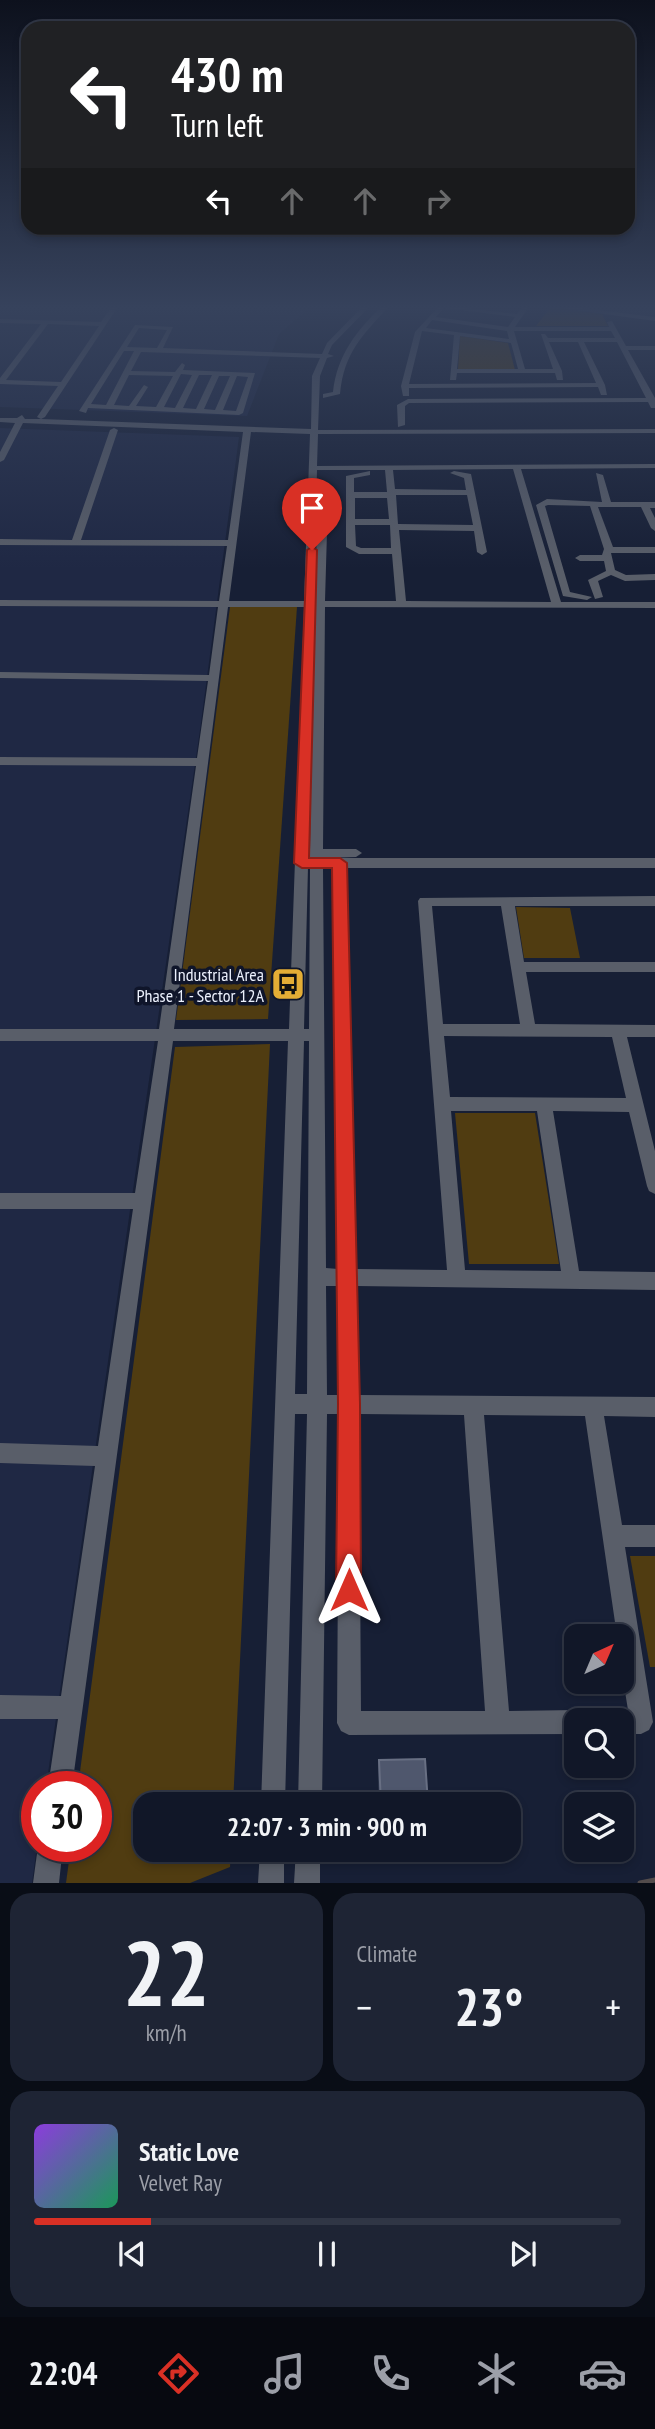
<!DOCTYPE html>
<html lang="en">
<head>
<meta charset="utf-8">
<style>
  body { margin:0; font-family:"PT Sans Narrow",sans-serif; background:#1e2434; color:#f1f3f6; height:100vh; display:flex; flex-direction:column; font-size:26px; white-space:nowrap }
  * { box-sizing:border-box; margin:0 }
  p { font-size:23px; color:#9c9fa8 }
  .icon { flex:none; width:38px; height:38px; fill:none; stroke:currentColor; stroke-width:2; stroke-linecap:round; stroke-linejoin:round }
  .map { position:relative; height:1883px; overflow:hidden }
  .details { display:flex; flex-direction:column; gap:10px; padding:10px; background:#090d16; flex:1 }
  .details>* { flex:none }
  .top-card { position:absolute; left:21px; top:21px; width:614px; height:214px; border-radius:21px; box-shadow:0 4px 10px #0003,0 0 0 2px #303645; background:#202124; color:#fff; overflow:hidden }
  .needle { width:46px; rotate:44deg }
  .fabs { position:absolute; left:564px; top:1624px; display:grid; gap:14px }
  .fabs a { display:grid; place-items:center; width:70px; height:70px; border-radius:14px; background:#111728; box-shadow:0 4px 10px #0003,0 0 0 2px #303645; font-size:35px }
  .speed { position:absolute; left:21px; top:1771px; display:flex; gap:14px; font-size:35px; font-weight:700; text-align:center }
  .speed>* { display:grid; place-content:center; width:91px; height:91px; border-radius:50%; background:#111728; box-shadow:0 4px 10px #0003,0 0 0 2px #303645; line-height:1 }
  .speed .limit { border:10px solid #d22; background:#fff; color:#111 }
  .pin { position:absolute; display:grid; place-items:center; width:60px; height:60px; color:#fff; margin:-72px -30px; border-radius:50% 50% 50% 0; rotate:-45deg; box-shadow:0 0 7px #0007 }
  .pin .icon { rotate:45deg }
  .me { position:absolute; width:77px; margin:-38px; rotate:0deg; stroke-linejoin:round; filter:drop-shadow(0 0 5px #0008) }
  .turn { display:flex; align-items:center; gap:24px; height:147px; padding:0 35px; font-size:32px }
  .turn .icon { width:91px; height:91px; stroke-width:2.5 }
  .turn b { display:block; font-size:49px; line-height:60px }
  .lanes { display:flex; align-items:center; height:66px; padding:0 35px; background:#0003; justify-content:center; gap:35px; direction:ltr }
  .lanes .off { opacity:.35 }
  .big { font-size:52px; font-weight:700; line-height:1.1 }
  .details .tile { flex:1; display:flex; flex-direction:column; justify-content:center; gap:10px; min-width:0; padding:0 24px; border-radius:21px; background:#1e2434 }
  .details .dial { align-items:center; gap:0 }
  .dial b { font-size:91px; line-height:1 }
  .song { display:flex; align-items:center; gap:21px }
  .cover { width:84px; height:84px; border-radius:10px; background:linear-gradient(135deg,hsl(270 70% 55%),hsl(150 70% 35%)) }
  .played { height:7px; border-radius:4px; background:linear-gradient(90deg,#d93025 20%,#303645 20%) }
  .keys { display:flex; justify-content:space-around; direction:ltr }
  .heat { display:flex; justify-content:space-between; align-items:center; font-size:38px; direction:ltr }
  .details .tiles { flex:1; display:grid; gap:10px; grid-template-columns:1fr 1fr }
  .tile:last-child { grid-column:span 2 }
  .trip { position:absolute; left:133px; top:1792px; width:388px; height:70px; border-radius:21px; background:#111728; box-shadow:0 4px 10px #0003,0 0 0 2px #303645; font-weight:700; line-height:70px; text-align:center }
  .tabs { display:flex; height:112px; justify-content:space-around; align-items:center; background:#070910; color:#9c9fa8 }
  .tabs .icon { width:49px; height:49px }
  .tabs .active { color:#d93025 }
  .tabs b { font-size:32px; color:#f1f3f6 }
  .map>svg:first-child { display:block }
</style>
</head>
<body>
<div class="map">
<svg width="655" height="1883" viewBox="0 0 655 1883">
  <rect width="100%" height="100%" fill="#171f35"/>
  <g fill="#1f2844">
    <path d="M0 305H313L279 334 247 416 0 407Z"/>
    <path d="M655 305V317L561 306V305Z"/>
    <path d="M0 428 239 437 200 730 46 1787H37V1846L32 1883H0Z"/>
  </g>
  <g fill="#503c11">
    <path d="M551 307 602 314 608 326H536Z"/>
    <path d="M460 336 508 343 515 370 458 369Z"/>
    <path d="M230 607H297L268 1019 176 1020Z"/>
    <path d="M516 907 570 908 580 958H524Z"/>
    <path d="M270 1044 233 1804H145V1850H231L230 1867 190 1883H66L71 1846H96V1787H78L175 1047Z"/>
    <path d="M455 1113H535L559 1264H469Z"/>
    <path d="M630 1556H655V1667H650Z"/>
  </g>
  <g fill="none" stroke-linecap="round" stroke-linejoin="round">
    <path stroke="#534c4c" stroke-width="5" d="M640 1883 655 1880"/>
    <g fill="#595e69" fill-rule="evenodd">
      <path d="M113 305H119L45 417 41 419 311 429 312 376 320 358 141 352 131 371 175 372 182 363 185 365 183 370 255 373 243 413 239 415 88 408 86 413 79 411 135 325 173 327 163 348 322 354 327 343 364 305H371L332 345 328 354 334 356 327 358 320 376 318 430 655 429V433L318 434 317 466 655 464V468L521 469 561 602H655V608L325 607 323 849H356L362 853 356 857 323 858H655V868H347L356 1269 447 1270 418 901 420 898 655 896V906H515L524 962H655V972H526L535 1024 655 1025V1037H627L655 1151V1194L649 1191 647 1186 629 1112 553 1111 579 1271 655 1272V1290L356 1286 359 1395 655 1397V1417L604 1416 622 1525H655V1547H625L653 1722 649 1730 641 1734H621V1720H610L613 1714 628 1710 621 1667V1636H617L585 1416 484 1415 509 1711 576 1710 584 1714 587 1720H576V1734L349 1735 341 1731 337 1723 339 1414H327L322 1804H298L307 1414H295L285 1804H261L288 1041H173L72 1787H48L58 1719H0V1695L61 1696 95 1466 0 1463V1443L98 1446 133 1209H0V1193H135L158 1041H0V1029H159L196 766 0 765V757L197 758 208 681 0 678V672L209 675 218 607 0 606V600L219 601 227 546 0 545V539L72 540 110 430 114 428 118 430 81 540H228L243 432 23 423 4 460 0 462V452L15 423 0 422V418H17L22 415 25 419H41L37 417 58 386 0 384V378L41 324 0 323V319L101 322ZM48 324 99 326 61 382 6 380ZM139 328 167 330 157 348 127 347ZM124 351H134L106 405 91 404ZM181 374 192 375 175 408 164 407ZM129 375 173 376 156 407 136 406 148 387 144 385 129 406 114 405ZM199 375H212L196 409 183 408ZM219 376H230L215 410 204 409ZM237 376 248 377 236 411 223 410ZM251 432 310 434 304 601H229ZM513 469 551 602 406 601 399 530 474 531 477 552 482 555 487 552 471 474 454 471 450 473 464 478 466 490 395 489 393 470ZM317 470H385L387 492H354V478L370 475V471L346 476V547L359 554H392L396 601H325L327 532 322 529 317 532 314 601ZM396 495H467L473 525 398 524ZM355 498H387L389 519H355ZM355 525H390L391 548H361L356 546ZM228 607H304L289 1029H174ZM314 607 310 849H308ZM308 867H310L309 1029H304ZM323 868H334L338 1269 326 1268ZM432 906H501L520 1024H443ZM444 1036 612 1037 626 1098 450 1097ZM304 1041H309L307 1394H295ZM451 1111H537L561 1271 465 1270ZM326 1286H338L339 1395H327ZM359 1414 464 1415 485 1711H361Z"/>
      <path d="M383 305H390C363 335 344 352 340 394L323 398V394L333 392C337 355 357 330 383 305Z"/>
      <path d="M440 305 517 314 524 305H530L515 327H609L607 322 612 321 626 346H655V350H628L655 398V408H651L648 402 409 403 405 406V425L398 427 397 405 408 399 646 398 617 342H584L605 385 607 395H601L598 387 409 388V396H403L401 386 415 332ZM444 308 515 317 508 327 436 317ZM432 320 507 331 509 339 426 328ZM422 331 454 335 450 380H456L457 373H555L557 380H563L562 371 549 342H578L596 383 409 384ZM514 331H611L615 338H548L545 334H541L553 369H525ZM460 336 511 343 518 369H457Z"/>
      <path d="M538 305H557L655 317V321Z"/>
      <path d="M596 473 603 475 611 502H655V508H650L655 518V531L651 528 641 507H598L613 547H655V553H611L615 570 626 575 655 574V580L625 581 611 575 598 581 603 597 595 599 588 580 606 571 604 561H580L575 558 580 555H602L604 549 590 506 548 505 545 506 570 592 592 597 587 600 563 596 536 505 547 499 602 502Z"/>
      <path d="M38 1846H63L59 1883H33Z"/>
      <path d="M260 1850H284V1883H258Z"/>
      <path d="M296 1850H320V1883H294Z"/>
    </g>
  </g>
  <path fill="#3c445b" d="M379 1760 428 1804H379L378 1762Z"/>
  <g fill="#4f576d" stroke="#686f83" stroke-width="2">
    <path d="M425 1759 428 1804H381L379 1760Z"/>
    <path d="M382 1850H431V1853L383 1854Z"/>
  </g>
  <linearGradient id="sky" x2="0" y2="1"><stop stop-color="#0d111d"/><stop offset="0.54" stop-color="#36425c"/><stop offset="1" stop-color="#36425c" stop-opacity="0"/></linearGradient>
  <rect width="655" height="569" fill="url(#sky)"/>
  <path fill="#d93025" stroke="#8d1f18" stroke-width="2" d="M312 547 317 550 309 858H340L347 863 360 1404 361 1590 358 1599 349 1603 340 1599 336 1590 338 1404 332 868H302L294 863 307 550Z"/>
  <defs>
    <symbol id="bus-square" viewBox="-11 -11 22 22"><rect x="-9" y="-9" width="18" height="18" rx="4" fill="#e4ad35" stroke="#0f152a"/><path d="M-5-6H5V4H4V6H2V4H-2V6H-4V4H-5ZM-3.5-4V0h7V-4ZM-3.5 1.2v1.5H-2V1.2ZM2 1.2v1.5H3.5V1.2Z" fill="#111"/></symbol>
  </defs>
  <g fill-rule="evenodd">
    <use href="#bus-square" x="269" y="965" width="38" height="38"/>
  </g>
  <g text-anchor="middle" dominant-baseline="central" stroke-width="7" stroke-linejoin="round" paint-order="stroke">
    <g font-size="18" fill="#ecf1fd" stroke="#0f152a" text-anchor="end">
      <text x="264" y="974">Industrial Area<tspan x="264" dy="21">Phase 1 - Sector 12A</tspan></text>
    </g>
  </g>
</svg>
<div class="fabs">
<a><svg class="needle" viewBox="-14 -14 28 28"><path d="M0-13l5 13h-10z" fill="#e53935"/><path d="M0 13l5-13h-10z" fill="#9c9fa8"/></svg></a>
<a><svg class="icon" aria-label="search" viewBox="0 0 24 24"><circle cx="10" cy="10" r="6"/><path d="M15 15l6 6"/></svg></a>
<a><svg class="icon" aria-label="layers" viewBox="0 0 24 24"><path d="M12 4l9 5-9 5-9-5zM3 14l9 5 9-5"/></svg></a>
</div>
<div class="speed"><div class="limit">30</div></div>
<div class="pin" style="left:312px;top:550px;background:#d93025"><svg class="icon" aria-label="arrive" viewBox="0 0 24 24"><path d="M6 21V4h12l-3 4 3 4H6"/></svg></div>
<svg class="me" style="left:349px;top:1590px" viewBox="-20 -20 40 40"><path d="M0-17L14 15 0 8-14 15z" fill="#d93025" stroke="#fff" stroke-width="4"/></svg>
<div class="trip">22:07 · 3 min · 900 m</div>
<div class="top-card">
<div class="turn"><svg class="icon" aria-label="left" viewBox="0 0 24 24"><path d="M17 20v-9H6M10 6l-5 5 5 5"/></svg><div><b>430 m</b>Turn left</div></div>
<div class="lanes"><svg class="icon" aria-label="left" viewBox="0 0 24 24"><path d="M17 20v-9H6M10 6l-5 5 5 5"/></svg><svg class="icon off" aria-label="ahead" viewBox="0 0 24 24"><path d="M12 20V5M6 11l6-6 6 6"/></svg><svg class="icon off" aria-label="ahead" viewBox="0 0 24 24"><path d="M12 20V5M6 11l6-6 6 6"/></svg><svg class="icon off" aria-label="right" viewBox="0 0 24 24"><path d="M7 20v-9h11M14 6l5 5-5 5"/></svg></div>
</div>
</div>
<section class="details">
<div class="tiles">
<div class="tile dial"><b>22</b><p>km/h</p></div>
<div class="tile"><p>Climate</p>
<div class="heat"><a>−</a><b class="big">23°</b><a>+</a></div>
</div>
<div class="tile">
<div class="song"><i class="cover"></i><div><b>Static Love</b><p>Velvet Ray</p></div></div>
<div class="played"></div>
<div class="keys"><svg class="icon" aria-label="previous" viewBox="0 0 24 24"><path d="M18 5L8 12l10 7zM5 5v14"/></svg><svg class="icon" aria-label="pause" viewBox="0 0 24 24"><path d="M8 5v14M16 5v14"/></svg><svg class="icon" aria-label="next" viewBox="0 0 24 24"><path d="M6 5l10 7-10 7zM19 5v14"/></svg></div>
</div>
</div>
</section>
<nav class="tabs">
<b>22:04</b>
<svg class="icon active" aria-label="directions" viewBox="0 0 24 24"><path d="M12 3l9 9-9 9-9-9zM9 14v-3h6M13 9l2 2-2 2"/></svg>
<svg class="icon" aria-label="music" viewBox="0 0 24 24"><path d="M9 18V5l10-2v13"/><circle cx="6" cy="18" r="3"/><circle cx="16" cy="16" r="3"/></svg>
<svg class="icon" aria-label="phone" viewBox="0 0 24 24"><path d="M5 4h4l2 5-3 2q2 4 5 5l2-3 5 2v4C11 20 4 13 5 4z"/></svg>
<svg class="icon" aria-label="climate" viewBox="0 0 24 24"><path d="M12 3v18M4 7l16 10M4 17L20 7"/></svg>
<svg class="icon" aria-label="car" viewBox="0 0 24 24"><path d="M5 17H2v-5l4-1 3-4h7l3 4 3 1v5h-3M9 17h6M6 11h13"/><circle cx="7" cy="17" r="2"/><circle cx="17" cy="17" r="2"/></svg>
</nav>
</body>
</html>
